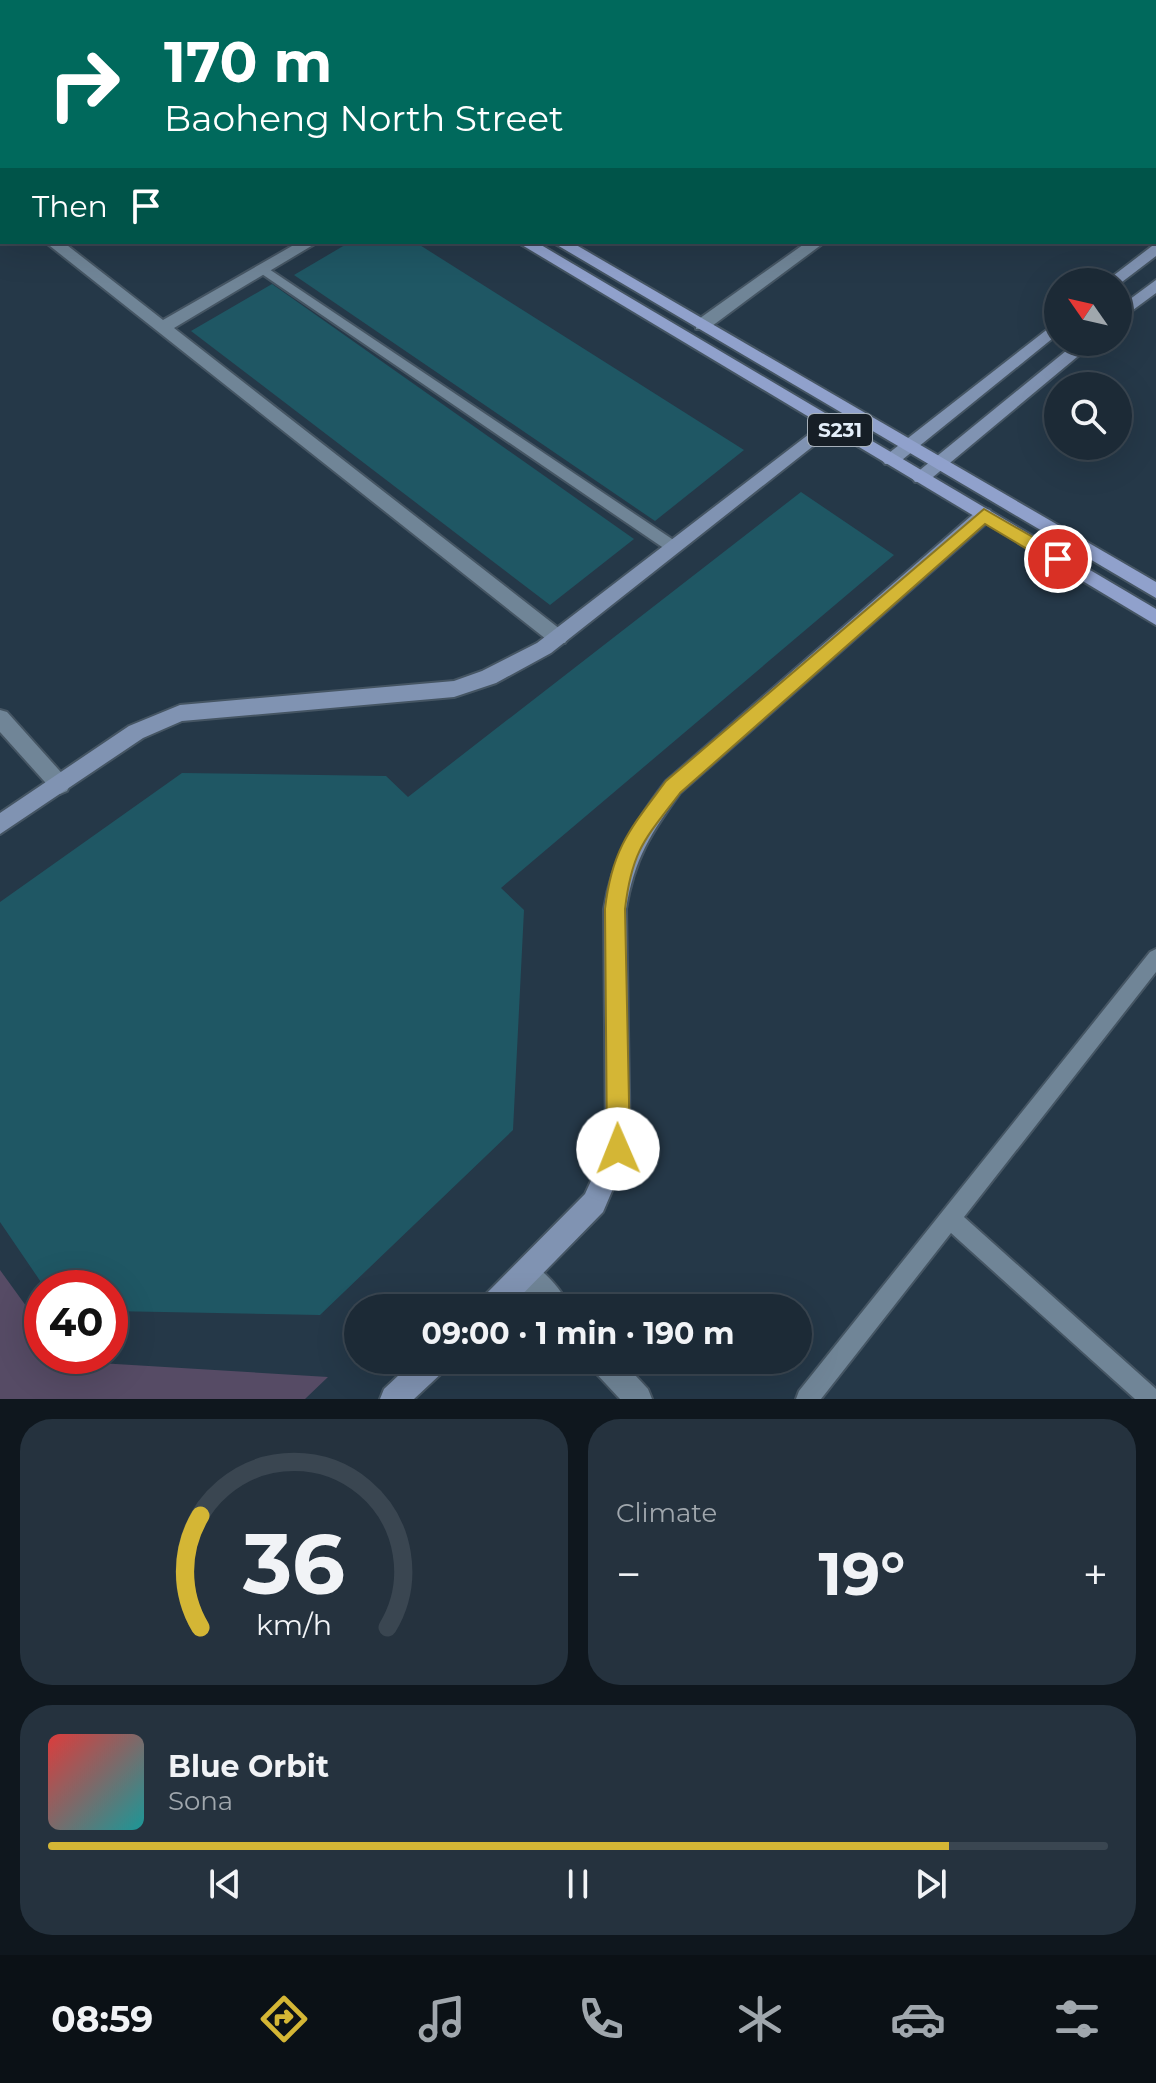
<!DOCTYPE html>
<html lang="en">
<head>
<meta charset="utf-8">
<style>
  body { margin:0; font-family:Montserrat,sans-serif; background:#25323e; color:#f1f3f6; height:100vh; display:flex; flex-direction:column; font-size:30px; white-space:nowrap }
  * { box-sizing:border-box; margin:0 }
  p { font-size:26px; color:#a0a7ad }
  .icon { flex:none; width:44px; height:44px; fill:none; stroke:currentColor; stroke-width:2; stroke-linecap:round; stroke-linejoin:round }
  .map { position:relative; height:1399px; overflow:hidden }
  .sheet { display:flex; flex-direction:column; gap:20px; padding:20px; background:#0f171e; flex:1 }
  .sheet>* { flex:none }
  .top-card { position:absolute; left:0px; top:0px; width:1156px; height:244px; box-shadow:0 8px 32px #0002,0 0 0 2px #3a4651; background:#00695c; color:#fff; overflow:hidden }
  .needle { width:52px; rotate:304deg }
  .tools { position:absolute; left:1044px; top:268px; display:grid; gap:16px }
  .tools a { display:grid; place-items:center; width:88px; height:88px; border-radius:50%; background:#1c2a36; box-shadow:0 8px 32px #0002,0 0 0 2px #3a4651; font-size:40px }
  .speed { position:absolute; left:24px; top:1270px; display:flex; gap:16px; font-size:40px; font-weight:700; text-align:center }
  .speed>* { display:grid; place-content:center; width:104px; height:104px; border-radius:50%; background:#1c2a36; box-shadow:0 8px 32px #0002,0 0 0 2px #3a4651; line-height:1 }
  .speed .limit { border:12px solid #d22; background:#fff; color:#111 }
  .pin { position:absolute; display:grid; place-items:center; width:68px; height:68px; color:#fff; margin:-34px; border:4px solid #fff; border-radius:50%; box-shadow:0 2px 8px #0007 }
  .me { position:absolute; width:88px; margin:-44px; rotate:359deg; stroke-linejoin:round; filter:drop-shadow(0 0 6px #0008) }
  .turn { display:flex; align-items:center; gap:28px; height:168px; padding:0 32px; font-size:36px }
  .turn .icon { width:104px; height:104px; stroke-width:2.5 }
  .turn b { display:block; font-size:56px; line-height:68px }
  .then { display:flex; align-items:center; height:76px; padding:0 32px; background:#0003; gap:16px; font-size:30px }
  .big { font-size:60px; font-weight:700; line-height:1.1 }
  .sheet .tile { flex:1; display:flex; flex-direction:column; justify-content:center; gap:12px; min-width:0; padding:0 28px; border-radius:32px; background:#25323e }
  .sheet .dial { align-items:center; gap:0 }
  .dial svg { height:208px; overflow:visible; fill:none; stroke:#3a4651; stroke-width:7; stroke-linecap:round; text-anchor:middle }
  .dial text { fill:#f1f3f6; stroke:none }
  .song { display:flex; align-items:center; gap:24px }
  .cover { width:96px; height:96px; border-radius:12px; background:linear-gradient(135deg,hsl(0 70% 55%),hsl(180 70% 35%)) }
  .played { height:8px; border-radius:4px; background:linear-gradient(90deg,#d4b635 85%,#3a4651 85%) }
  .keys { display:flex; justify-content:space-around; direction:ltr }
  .heat { display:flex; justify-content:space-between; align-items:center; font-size:44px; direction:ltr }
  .sheet .tiles { flex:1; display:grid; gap:20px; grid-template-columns:1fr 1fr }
  .tile:last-child { grid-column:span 2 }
  .trip { position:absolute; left:344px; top:1294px; width:468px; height:80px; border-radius:40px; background:#1c2a36; box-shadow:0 8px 32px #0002,0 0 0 2px #3a4651; font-weight:700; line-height:80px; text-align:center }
  .tabs { display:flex; height:128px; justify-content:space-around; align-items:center; background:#0b1116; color:#a0a7ad }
  .tabs .icon { width:56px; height:56px }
  .tabs .current { color:#d4b635 }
  .tabs b { font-size:36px; color:#f1f3f6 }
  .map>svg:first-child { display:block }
</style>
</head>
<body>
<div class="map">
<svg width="1156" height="1399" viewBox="0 0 1156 1399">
  <rect width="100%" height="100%" fill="#253848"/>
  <path fill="#564b65" d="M0 1270 42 1328V1356H62L66 1361 328 1377 305 1399H0Z"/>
  <g fill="#1f5764">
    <path d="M350 242H415L744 450 655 521 294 275Z"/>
    <path d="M272 284 634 539 550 605 191 331Z"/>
    <path d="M801 492 894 555 501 888 524 910 513 1130 320 1315 110 1311V1288H45L0 1222V902L182 773 386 776 408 797Z"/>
  </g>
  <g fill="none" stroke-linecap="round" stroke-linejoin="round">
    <defs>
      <g id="lane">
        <path d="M263 265 678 543 680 547 678 551H668L259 272V266Z"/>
        <path d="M1156 949V972L964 1217 1156 1389V1399H1135L951 1233 821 1399H796L799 1391 1150 952Z"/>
      </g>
      <g id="street">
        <rect x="0" y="197" width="2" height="10"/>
        <path d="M45 242H63L163 320 299 242H318L174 328 565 633 568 638 565 643H551Z"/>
        <path d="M807 242H825L708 329H696V321Z"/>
        <path d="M0 710 7 712 67 779 70 785 67 791 60 794 53 791 0 732Z"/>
        <path d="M526 1261C543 1268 563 1291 570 1308H539L517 1283 513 1274 517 1265Z"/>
        <path d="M589 1360H621L648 1389 652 1399H620L593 1370Z"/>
      </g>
      <g id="secondary">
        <path d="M928 0H943L944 2H929Z"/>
        <rect x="1154" y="90" width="2" height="9"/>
        <path d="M0 118H2L0 127Z"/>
        <path d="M1156 243V256L1118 285V282H1105Z"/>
        <path d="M1156 280V293L1118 321V308Z"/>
        <path d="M1058 321V334L897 464H885L882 460 885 456Z"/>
        <path d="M1077 342H1095L927 482H915L912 478 915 474Z"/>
        <path d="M830 418 836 420V428L551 653 496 683 454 697 182 721 143 738 0 834V813L129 726 180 705 454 681 482 671 537 643Z"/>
        <path d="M984 508 990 510 993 515 990 520 680 793C651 833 634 859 626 909L630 1149 603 1212 509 1308H477L481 1299 585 1194 606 1148 604 909C612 858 635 822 666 781L978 510Z"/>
        <path d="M415 1360H449L445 1370 414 1399H380L384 1389Z"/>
      </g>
      <g id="primary">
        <path d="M112 0H126L127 2H113Z"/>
        <path d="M141 0H156L157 2H142Z"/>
        <path d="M517 242H536L1156 609V625Z"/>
        <path d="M552 242H571L1156 582V598Z"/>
      </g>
    </defs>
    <use href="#lane" stroke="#455563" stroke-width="4"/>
    <use href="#street" stroke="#455563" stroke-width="4"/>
    <use href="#secondary" stroke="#455563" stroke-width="4"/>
    <use href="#primary" stroke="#455563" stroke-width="4"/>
    <use href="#lane" fill="#708597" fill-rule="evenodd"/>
    <use href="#street" fill="#708597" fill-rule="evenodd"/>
    <use href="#secondary" fill="#8093b2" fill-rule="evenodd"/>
    <use href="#primary" fill="#90a1cc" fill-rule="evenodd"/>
  </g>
  <path fill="#d4b635" stroke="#8a7622" stroke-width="2" d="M984 509 1064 555V564H1052L985 524 680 793C645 839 632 850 625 909L630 1149 626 1157 618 1160 610 1157 607 1149 605 909C612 848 631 828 666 781Z"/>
  <g text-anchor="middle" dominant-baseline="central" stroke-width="8" stroke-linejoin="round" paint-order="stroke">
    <rect fill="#161e26" stroke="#a6b0ba" stroke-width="2" x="808" y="414" width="64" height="32" rx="6"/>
    <g font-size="20" font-weight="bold" fill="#e3eef9">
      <text x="840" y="430">S231</text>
    </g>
  </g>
</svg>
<div class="tools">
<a><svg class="needle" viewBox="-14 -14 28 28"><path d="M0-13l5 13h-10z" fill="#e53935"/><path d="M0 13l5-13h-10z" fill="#a0a7ad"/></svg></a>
<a><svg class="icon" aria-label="search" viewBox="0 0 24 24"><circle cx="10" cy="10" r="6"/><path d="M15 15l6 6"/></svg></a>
</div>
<div class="speed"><div class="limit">40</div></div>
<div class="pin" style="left:1058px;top:559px;background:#d93025"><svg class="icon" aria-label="arrive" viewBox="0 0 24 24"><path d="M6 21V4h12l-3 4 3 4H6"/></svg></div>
<svg class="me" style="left:618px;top:1149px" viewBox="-20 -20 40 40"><circle r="19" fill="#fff"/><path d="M0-13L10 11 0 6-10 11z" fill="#d4b635"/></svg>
<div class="trip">09:00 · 1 min · 190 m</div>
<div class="top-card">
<div class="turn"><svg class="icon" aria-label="right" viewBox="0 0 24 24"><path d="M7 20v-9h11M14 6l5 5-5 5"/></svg><div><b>170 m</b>Baoheng North Street</div></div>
<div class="then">Then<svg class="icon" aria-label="arrive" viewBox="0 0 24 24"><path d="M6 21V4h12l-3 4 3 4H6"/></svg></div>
</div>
</div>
<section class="sheet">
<div class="tiles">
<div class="tile dial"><svg viewBox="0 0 100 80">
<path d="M14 69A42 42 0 1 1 86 69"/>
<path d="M14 69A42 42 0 0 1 14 26" stroke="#d4b635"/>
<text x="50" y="56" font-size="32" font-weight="700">36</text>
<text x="50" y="72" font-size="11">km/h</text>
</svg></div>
<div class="tile"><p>Climate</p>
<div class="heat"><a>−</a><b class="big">19°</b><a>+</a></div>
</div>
<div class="tile">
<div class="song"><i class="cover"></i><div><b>Blue Orbit</b><p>Sona</p></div></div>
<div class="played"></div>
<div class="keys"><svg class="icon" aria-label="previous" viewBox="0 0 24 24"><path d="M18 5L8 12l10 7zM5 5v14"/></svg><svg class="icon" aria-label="pause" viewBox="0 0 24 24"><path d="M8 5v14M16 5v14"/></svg><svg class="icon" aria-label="next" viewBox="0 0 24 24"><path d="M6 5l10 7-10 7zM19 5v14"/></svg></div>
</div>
</div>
</section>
<nav class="tabs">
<b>08:59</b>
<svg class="icon current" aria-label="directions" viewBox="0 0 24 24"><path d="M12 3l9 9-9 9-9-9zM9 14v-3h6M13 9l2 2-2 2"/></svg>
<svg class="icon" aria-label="music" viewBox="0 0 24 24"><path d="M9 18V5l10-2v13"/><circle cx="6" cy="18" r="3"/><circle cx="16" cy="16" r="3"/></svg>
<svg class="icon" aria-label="phone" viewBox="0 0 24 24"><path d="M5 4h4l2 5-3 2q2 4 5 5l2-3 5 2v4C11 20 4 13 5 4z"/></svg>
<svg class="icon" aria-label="climate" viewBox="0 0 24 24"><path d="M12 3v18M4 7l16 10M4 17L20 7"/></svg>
<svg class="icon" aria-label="car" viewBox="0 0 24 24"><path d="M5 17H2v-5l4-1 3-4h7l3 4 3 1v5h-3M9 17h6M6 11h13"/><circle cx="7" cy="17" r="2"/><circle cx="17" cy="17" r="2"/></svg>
<svg class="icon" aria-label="filters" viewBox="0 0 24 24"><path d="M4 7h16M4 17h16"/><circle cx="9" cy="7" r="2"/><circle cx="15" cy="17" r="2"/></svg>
</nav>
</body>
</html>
